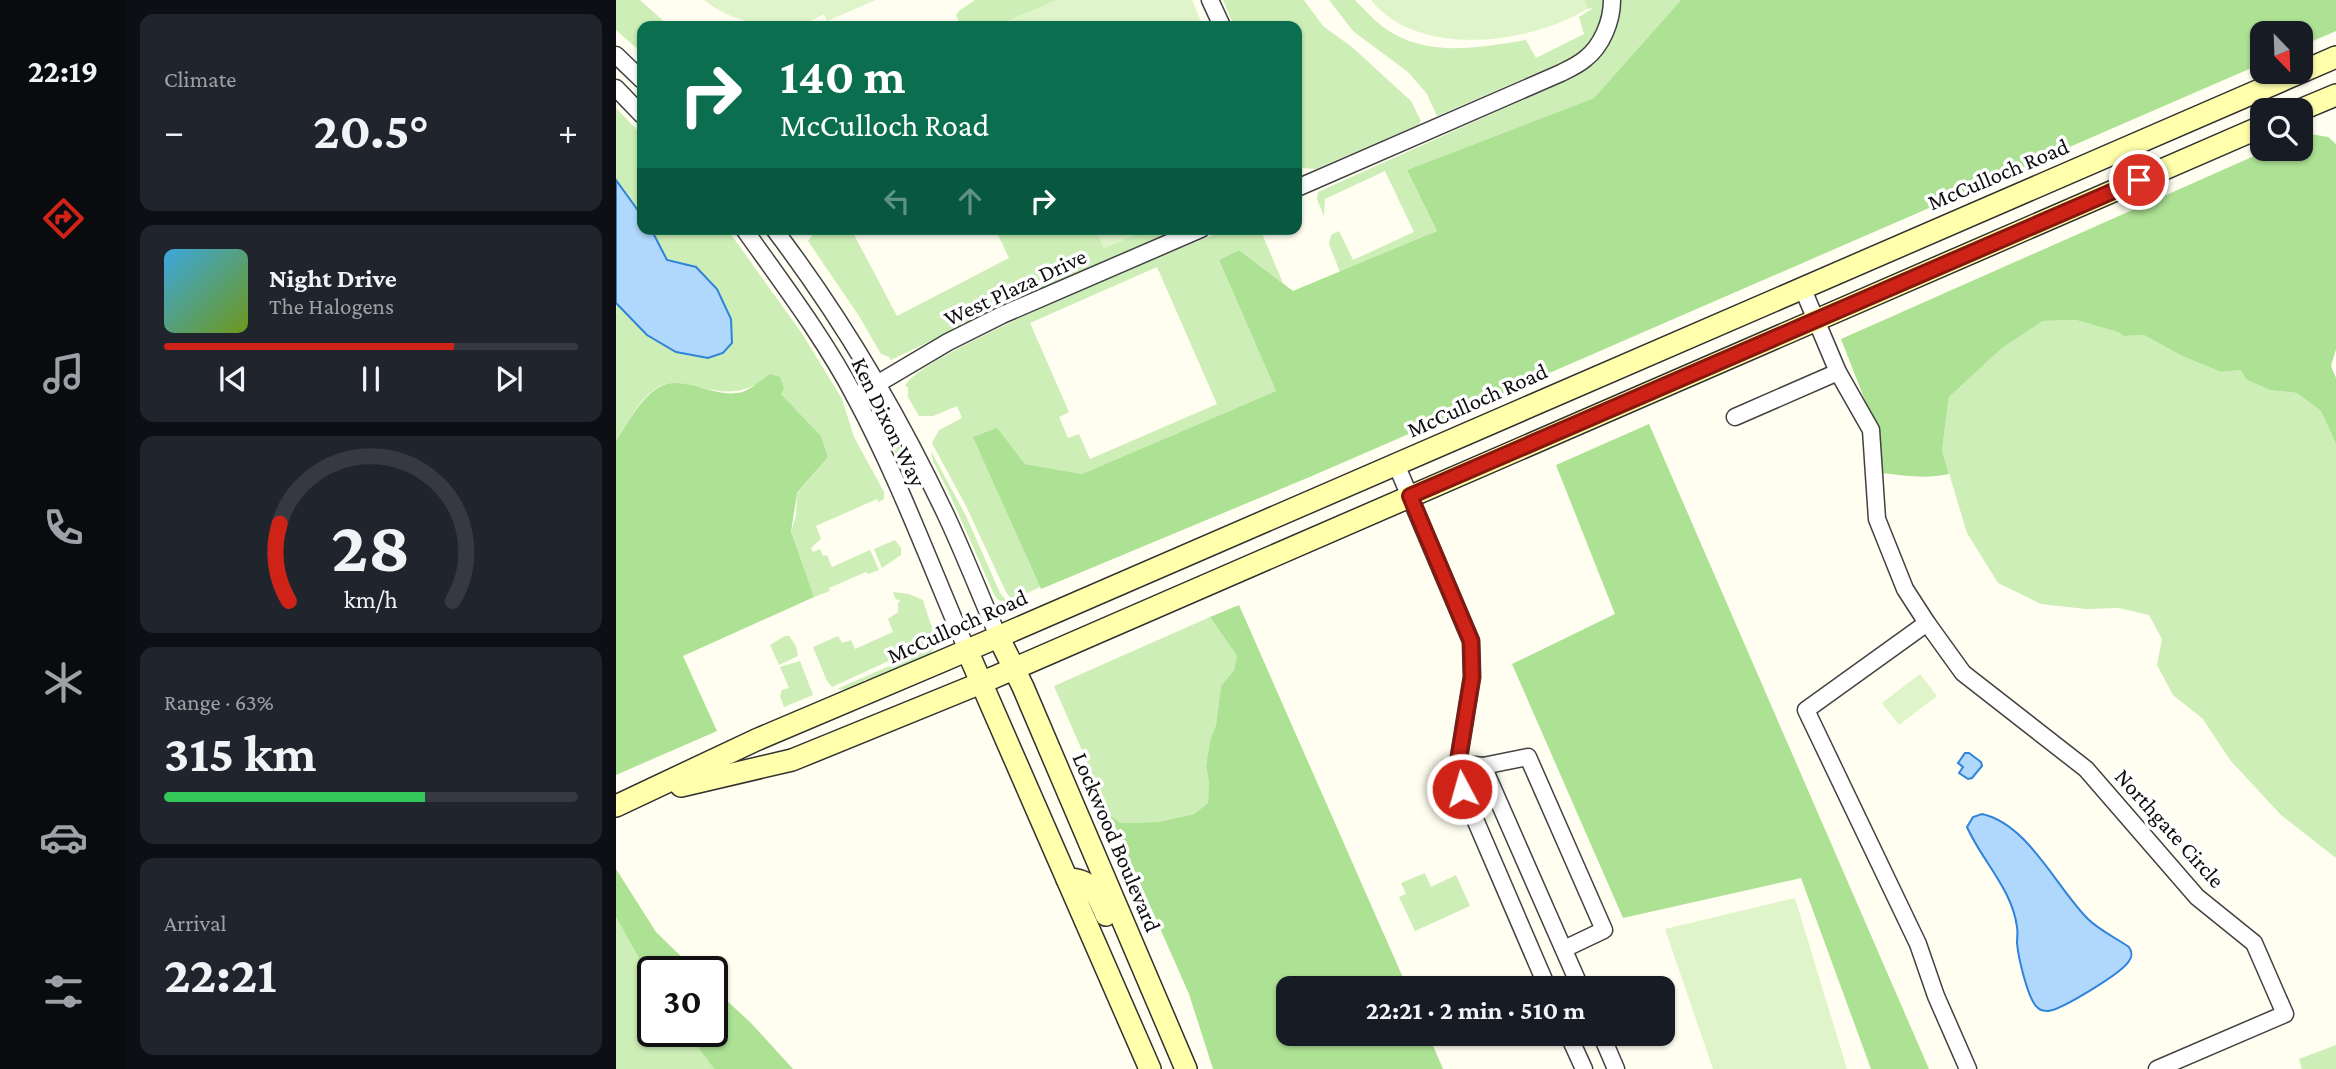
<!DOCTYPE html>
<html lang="en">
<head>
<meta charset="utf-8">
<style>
  body { margin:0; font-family:"Crimson Pro",serif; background:#20242c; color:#f1f3f6; height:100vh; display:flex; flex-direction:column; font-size:26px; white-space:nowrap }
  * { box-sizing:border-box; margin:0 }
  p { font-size:23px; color:#9ea1a6 }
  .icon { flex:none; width:38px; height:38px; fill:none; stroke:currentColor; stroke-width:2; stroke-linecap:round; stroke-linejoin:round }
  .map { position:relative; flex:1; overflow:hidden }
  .side { display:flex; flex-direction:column; gap:14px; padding:14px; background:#0d0f14; width:490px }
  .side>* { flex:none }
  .banner { position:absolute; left:21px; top:21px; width:665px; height:214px; border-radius:14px; box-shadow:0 2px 5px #0004; background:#0b6e4f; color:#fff; overflow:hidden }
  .needle { width:46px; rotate:157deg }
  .tools { position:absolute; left:1634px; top:21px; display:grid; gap:14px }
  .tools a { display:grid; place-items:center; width:63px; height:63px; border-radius:14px; background:#171b24; box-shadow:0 2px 5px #0004; font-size:35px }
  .speed { position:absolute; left:21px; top:956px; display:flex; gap:14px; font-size:35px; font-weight:700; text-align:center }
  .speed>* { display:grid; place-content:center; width:91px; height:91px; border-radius:50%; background:#171b24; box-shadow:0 2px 5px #0004; line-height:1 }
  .speed .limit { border:4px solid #111; border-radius:10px; background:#fff; color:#111 }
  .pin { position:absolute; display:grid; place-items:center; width:60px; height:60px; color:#fff; margin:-30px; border:4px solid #fff; border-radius:50%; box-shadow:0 2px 7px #0007 }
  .me { position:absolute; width:77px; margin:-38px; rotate:354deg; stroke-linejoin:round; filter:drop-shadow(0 0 5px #0008) }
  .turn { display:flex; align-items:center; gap:24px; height:147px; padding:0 28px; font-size:32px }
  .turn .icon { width:91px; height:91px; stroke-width:2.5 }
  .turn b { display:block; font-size:49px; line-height:60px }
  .lanes { display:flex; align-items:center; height:66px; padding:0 28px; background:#0003; justify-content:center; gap:35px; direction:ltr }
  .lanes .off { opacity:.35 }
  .big { font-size:52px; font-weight:700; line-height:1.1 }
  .side .widget { flex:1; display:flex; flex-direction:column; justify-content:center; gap:10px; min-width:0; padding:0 24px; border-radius:14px; background:#20242c }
  .side .dial { align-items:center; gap:0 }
  .dial svg { height:182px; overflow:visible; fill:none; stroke:#363941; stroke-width:7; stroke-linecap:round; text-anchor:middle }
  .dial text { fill:#f1f3f6; stroke:none }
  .song { display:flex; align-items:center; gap:21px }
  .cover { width:84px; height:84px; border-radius:10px; background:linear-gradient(135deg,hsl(200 70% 55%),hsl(80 70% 35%)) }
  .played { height:7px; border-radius:4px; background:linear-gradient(90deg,#cf2317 70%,#363941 70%) }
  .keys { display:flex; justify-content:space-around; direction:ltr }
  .heat { display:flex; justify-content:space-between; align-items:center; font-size:38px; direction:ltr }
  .charge { height:10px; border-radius:5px; background:linear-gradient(90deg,#34c759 63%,#363941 0) }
  .trip { position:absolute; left:660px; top:976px; width:399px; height:70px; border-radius:14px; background:#171b24; box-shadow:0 2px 5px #0004; font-weight:700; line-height:70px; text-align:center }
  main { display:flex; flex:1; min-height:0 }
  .tab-bar { display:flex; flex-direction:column; width:126px; justify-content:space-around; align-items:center; background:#090b0e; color:#9ea1a6 }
  .tab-bar .icon { width:49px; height:49px }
  .tab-bar .selected { color:#cf2317 }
  .tab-bar b { font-size:32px; color:#f1f3f6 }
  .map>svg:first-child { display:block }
</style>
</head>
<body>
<main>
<nav class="tab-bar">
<b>22:19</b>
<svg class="icon selected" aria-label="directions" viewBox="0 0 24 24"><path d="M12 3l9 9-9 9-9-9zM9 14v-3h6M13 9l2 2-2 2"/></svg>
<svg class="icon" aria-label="music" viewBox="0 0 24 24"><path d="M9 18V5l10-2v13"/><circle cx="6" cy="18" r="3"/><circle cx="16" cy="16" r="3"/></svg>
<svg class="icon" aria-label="phone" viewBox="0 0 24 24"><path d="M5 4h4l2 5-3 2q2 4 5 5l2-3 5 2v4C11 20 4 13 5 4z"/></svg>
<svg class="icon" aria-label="climate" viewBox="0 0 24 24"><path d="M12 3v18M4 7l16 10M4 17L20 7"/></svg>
<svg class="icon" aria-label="car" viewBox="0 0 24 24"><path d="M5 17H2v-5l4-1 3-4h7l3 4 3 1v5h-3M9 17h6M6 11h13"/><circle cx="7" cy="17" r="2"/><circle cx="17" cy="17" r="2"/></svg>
<svg class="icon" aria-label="filters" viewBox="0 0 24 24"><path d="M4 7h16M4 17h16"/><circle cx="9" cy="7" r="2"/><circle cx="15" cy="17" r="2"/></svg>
</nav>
<section class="side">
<div class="widget"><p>Climate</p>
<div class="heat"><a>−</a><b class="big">20.5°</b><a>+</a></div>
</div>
<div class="widget">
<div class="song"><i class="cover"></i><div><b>Night Drive</b><p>The Halogens</p></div></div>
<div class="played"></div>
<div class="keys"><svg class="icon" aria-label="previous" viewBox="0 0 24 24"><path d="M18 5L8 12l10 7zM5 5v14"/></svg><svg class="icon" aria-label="pause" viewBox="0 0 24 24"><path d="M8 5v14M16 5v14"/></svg><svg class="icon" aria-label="next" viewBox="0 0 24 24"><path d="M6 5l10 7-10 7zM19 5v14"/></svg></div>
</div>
<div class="widget dial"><svg viewBox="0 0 100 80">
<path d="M14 69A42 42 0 1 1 86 69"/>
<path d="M14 69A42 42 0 0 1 10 35" stroke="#cf2317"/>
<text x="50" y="56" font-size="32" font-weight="700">28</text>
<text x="50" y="72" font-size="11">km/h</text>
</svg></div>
<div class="widget"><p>Range · 63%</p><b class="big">315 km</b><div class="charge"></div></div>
<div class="widget"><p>Arrival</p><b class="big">22:21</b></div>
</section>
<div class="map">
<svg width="1720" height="1069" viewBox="0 0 1720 1069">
  <rect width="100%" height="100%" fill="#fffef1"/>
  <g fill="#cdeeb6" fill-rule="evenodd">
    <path d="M0 0H24L53 26H26V53L0 30Z"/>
    <path d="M359 0H441L392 21 394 26H345L340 15 343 11Z"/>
    <path d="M607 0H688L707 26 736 47 795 101 805 121 802 125 699 169 686 168 681 164V26H618Z"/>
    <path d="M713 0H739C748 9 757 19 767 27 809 58 861 48 910 40L920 58 968 34 963 17 977 8 971 9 969 0H987L985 19 979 37 960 56 821 116 811 94 792 72 737 31Z"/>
    <path d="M1004 0H1065L978 98 791 170 821 231 724 272 713 244 715 235 723 231 737 260 798 232 769 171 709 199 708 216 701 199 702 192 962 75C989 56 1004 34 1004 0Z"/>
    <path d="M0 108 26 135V229H111L187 335 226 399 238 437 268 492V499L263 502 261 499 200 526 205 539 195 548 197 552 204 549 207 556 211 555 216 567 254 550 263 570 252 574 250 572 213 588 214 591 198 597 175 533 180 515 181 494 212 457 205 436 165 394 138 385C102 405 66 370 39 389 22 401 11 424 0 441Z"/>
    <path d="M201 229H235L281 316 393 258 379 229H480L488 248 533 229H564L405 297 275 360 273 357 265 354 243 316 192 241Z"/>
    <path d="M611 229H644L667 283 623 250 603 260 660 391 466 474 409 464 381 429 358 437 424 587 396 600 390 592 351 508 316 443 323 430 346 418 341 406 317 416H303L292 397V387L289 386C303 353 563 250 611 229ZM541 267 601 404 474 459 463 434 452 438 443 417 453 412 414 323Z"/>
    <path d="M1460 320 1502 332 1508 336 1528 335 1566 356 1605 372 1625 370 1654 390 1681 393 1705 411 1720 444V858L1665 815 1614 760 1587 719 1557 695 1541 665 1546 639 1533 615 1503 608 1470 609 1425 604 1382 583 1351 533 1326 450 1333 397 1386 348 1427 321Z"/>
    <path d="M254 399 259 402 302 481 301 483 274 445 253 405 252 401Z"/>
    <path d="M315 451 350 516 384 593 396 608 381 599 377 592 335 497 317 461Z"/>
    <path d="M279 540 285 548V555L266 568 258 549Z"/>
    <path d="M277 592 293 594 307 600 315 625 321 632 318 640 216 687 211 681 197 647 222 636 226 643 235 640 239 649 277 632 272 619 282 612V603L284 601 283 599 280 600Z"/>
    <path d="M594 617 621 656 618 670 605 686 600 725 594 741 590 766 593 782 592 803 578 814 542 822 504 823 494 815 438 686Z"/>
    <path d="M169 636H173L180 646 182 656 163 665 154 645Z"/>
    <path d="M321 645 312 656 254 681 248 680V684L230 690 221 689Z"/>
    <path d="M184 661 197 695 168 707 164 696 166 690 173 688 164 667Z"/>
    <path d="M809 873 815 887 840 875 854 906 799 931 783 897 790 894 785 883Z"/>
    <path d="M0 917 37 983V1031H70L98 1069H0Z"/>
    <path d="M1720 1045V1069H1686L1683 1059Z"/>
  </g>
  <g fill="#ade193">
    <path d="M1065 0H1720V31L1685 46V33H1647V63L696 476 425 589 357 437 381 428 409 464 466 474 660 391 603 260 623 250 677 291 821 231 791 170 978 98Z"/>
    <path d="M1689 133 1712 137 1720 144V349L1715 366 1720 378V444L1705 411 1681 393 1654 390 1630 379 1625 370 1605 372 1566 356 1528 335 1508 336 1502 332 1460 320 1427 321 1386 348 1333 397 1326 450 1333 474C1310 479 1289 476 1266 473L1255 416 1225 339 1654 149H1685V135Z"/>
    <path d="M154 374 164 377 168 388 165 394 205 436 212 457 181 493 175 532 198 597 67 656 101 731 0 775V441C11 424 23 401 40 389 66 371 97 400 126 392 136 389 145 380 154 374Z"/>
    <path d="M1033 424 1313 1069H1255L1185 878 1007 918 896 664 999 614 940 465Z"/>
    <path d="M623 605 792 989H672V1034H812L827 1069H597L573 994 494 815 504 823 542 822 578 814 592 803 593 782 590 766 594 741 600 725 605 686 618 670 621 656 594 617Z"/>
    <path d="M0 869 40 932 80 971H37V983L0 917Z"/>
    <path d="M96 987 134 1022 177 1069H98L70 1031H96Z"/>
  </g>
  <g fill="#e0f4c9">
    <path d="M88 0H260L211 21 208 14C202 17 195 21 188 23 155 31 113 21 88 0Z"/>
    <path d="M441 0H576L587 26H394L391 21Z"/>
    <path d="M755 0H969L971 9C914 44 801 59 755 0Z"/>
    <path d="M480 229H533L488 248Z"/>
    <path d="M1304 674 1321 696 1283 725 1266 703Z"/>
    <path d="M1179 898 1231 1069H1097L1049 929Z"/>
  </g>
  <g fill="#b0d7fc" stroke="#2f83db" stroke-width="2">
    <path d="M0 180 26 216V229H35L51 260 80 267 101 289 115 319 116 343 107 353 92 358 60 352 31 335 0 303Z"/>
    <path d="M1349 753H1353L1365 762 1366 766 1356 778 1352 779 1343 773 1347 767 1342 763Z"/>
    <path d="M1366 814C1412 824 1440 887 1472 919 1483 930 1500 938 1513 947 1516 952 1517 956 1513 961 1506 973 1445 1010 1432 1011 1429 1011 1424 1010 1422 1008 1412 1001 1402 956 1401 943 1401 938 1402 932 1401 927 1396 889 1366 861 1351 827L1357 817Z"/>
  </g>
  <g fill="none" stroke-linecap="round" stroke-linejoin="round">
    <defs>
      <g id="street">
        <path d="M594 0 606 26"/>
        <path d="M0 55 26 80"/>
        <path d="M0 88 26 115"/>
        <path d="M681 188 945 73C953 69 962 65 969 59 986 46 996 21 996 0"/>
        <path d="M128 229C167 284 208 338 239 397 282 477 315 567 351 650"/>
        <path d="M158 229C225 317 282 414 329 513 348 553 364 595 382 636"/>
        <path d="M1186 287 1222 372 1255 430 1261 519 1289 589 1311 623"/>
        <path d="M239 397 332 342 386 315 585 229"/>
        <path d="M1119 417 1222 372"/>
        <path d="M780 464 855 641 856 677 842 763 846 789 932 989"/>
        <path d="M842 763 867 766 965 989"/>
        <path d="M867 766 912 757 988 930 948 949"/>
        <path d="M952 1034 968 1069"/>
        <path d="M985 1034 1000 1069"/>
        <path d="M1352 1069 1320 996 1302 944 1190 710 1311 623 1347 673 1470 769 1581 897 1638 943 1669 1014 1541 1069"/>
      </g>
      <g id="secondary">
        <path d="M1684 110 1720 95"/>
        <path d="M382 636 407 687 570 1069"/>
        <path d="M351 650 534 1069"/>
        <path d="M65 786 176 760 365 683 1647 126"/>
        <path d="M0 806 140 740 331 659 1720 57"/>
        <path d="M451 879C476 879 481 894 490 915"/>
      </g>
    </defs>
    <use href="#street" stroke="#424242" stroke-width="19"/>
    <use href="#secondary" stroke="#313131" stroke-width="24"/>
    <use href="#street" stroke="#fff" stroke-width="16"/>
    <use href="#secondary" stroke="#ffffac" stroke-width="21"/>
  </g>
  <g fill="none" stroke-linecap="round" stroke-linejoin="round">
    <defs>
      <path id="route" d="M846 789 842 763 856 677 855 641 794 496 1523 180"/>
    </defs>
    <use href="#route" stroke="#87170f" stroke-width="18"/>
    <use href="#route" stroke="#cf2317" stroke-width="12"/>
  </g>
  <g text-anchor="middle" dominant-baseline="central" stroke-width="7" stroke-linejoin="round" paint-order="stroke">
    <g font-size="23" fill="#0f0f0f" stroke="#fff">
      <text transform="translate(1382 174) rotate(-23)">McCulloch Road</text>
      <text transform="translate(399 287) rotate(-25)">West Plaza Drive</text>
      <text transform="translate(861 400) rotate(-24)">McCulloch Road</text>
      <text transform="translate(273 422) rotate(64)">Ken Dixon Way</text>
      <text transform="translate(341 626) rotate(-24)">McCulloch Road</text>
      <text transform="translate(1554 828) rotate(48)">Northgate Circle</text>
      <text transform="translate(501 842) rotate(67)">Lockwood Boulevard</text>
    </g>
  </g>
</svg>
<div class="tools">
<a><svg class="needle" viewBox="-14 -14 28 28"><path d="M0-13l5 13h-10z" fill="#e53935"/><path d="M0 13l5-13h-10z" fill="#9ea1a6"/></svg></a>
<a><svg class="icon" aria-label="search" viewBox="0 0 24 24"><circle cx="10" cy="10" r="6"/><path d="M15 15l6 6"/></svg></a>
</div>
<div class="speed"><div class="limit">30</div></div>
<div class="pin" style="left:1523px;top:180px;background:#d93025"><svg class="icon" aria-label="arrive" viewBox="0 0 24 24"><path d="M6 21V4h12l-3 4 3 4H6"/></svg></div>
<svg class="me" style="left:846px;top:789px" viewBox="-20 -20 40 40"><circle r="17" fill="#cf2317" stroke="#fff" stroke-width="3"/><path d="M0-11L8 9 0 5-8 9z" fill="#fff"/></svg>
<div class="trip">22:21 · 2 min · 510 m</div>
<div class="banner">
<div class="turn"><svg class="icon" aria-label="right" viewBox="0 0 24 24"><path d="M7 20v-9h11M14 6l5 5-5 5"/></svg><div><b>140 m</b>McCulloch Road</div></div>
<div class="lanes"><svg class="icon off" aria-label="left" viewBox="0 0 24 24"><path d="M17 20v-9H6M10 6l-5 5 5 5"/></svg><svg class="icon off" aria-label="ahead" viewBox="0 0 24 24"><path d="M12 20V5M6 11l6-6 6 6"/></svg><svg class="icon" aria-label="right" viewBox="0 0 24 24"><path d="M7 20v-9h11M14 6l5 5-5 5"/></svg></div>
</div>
</div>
</main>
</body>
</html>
